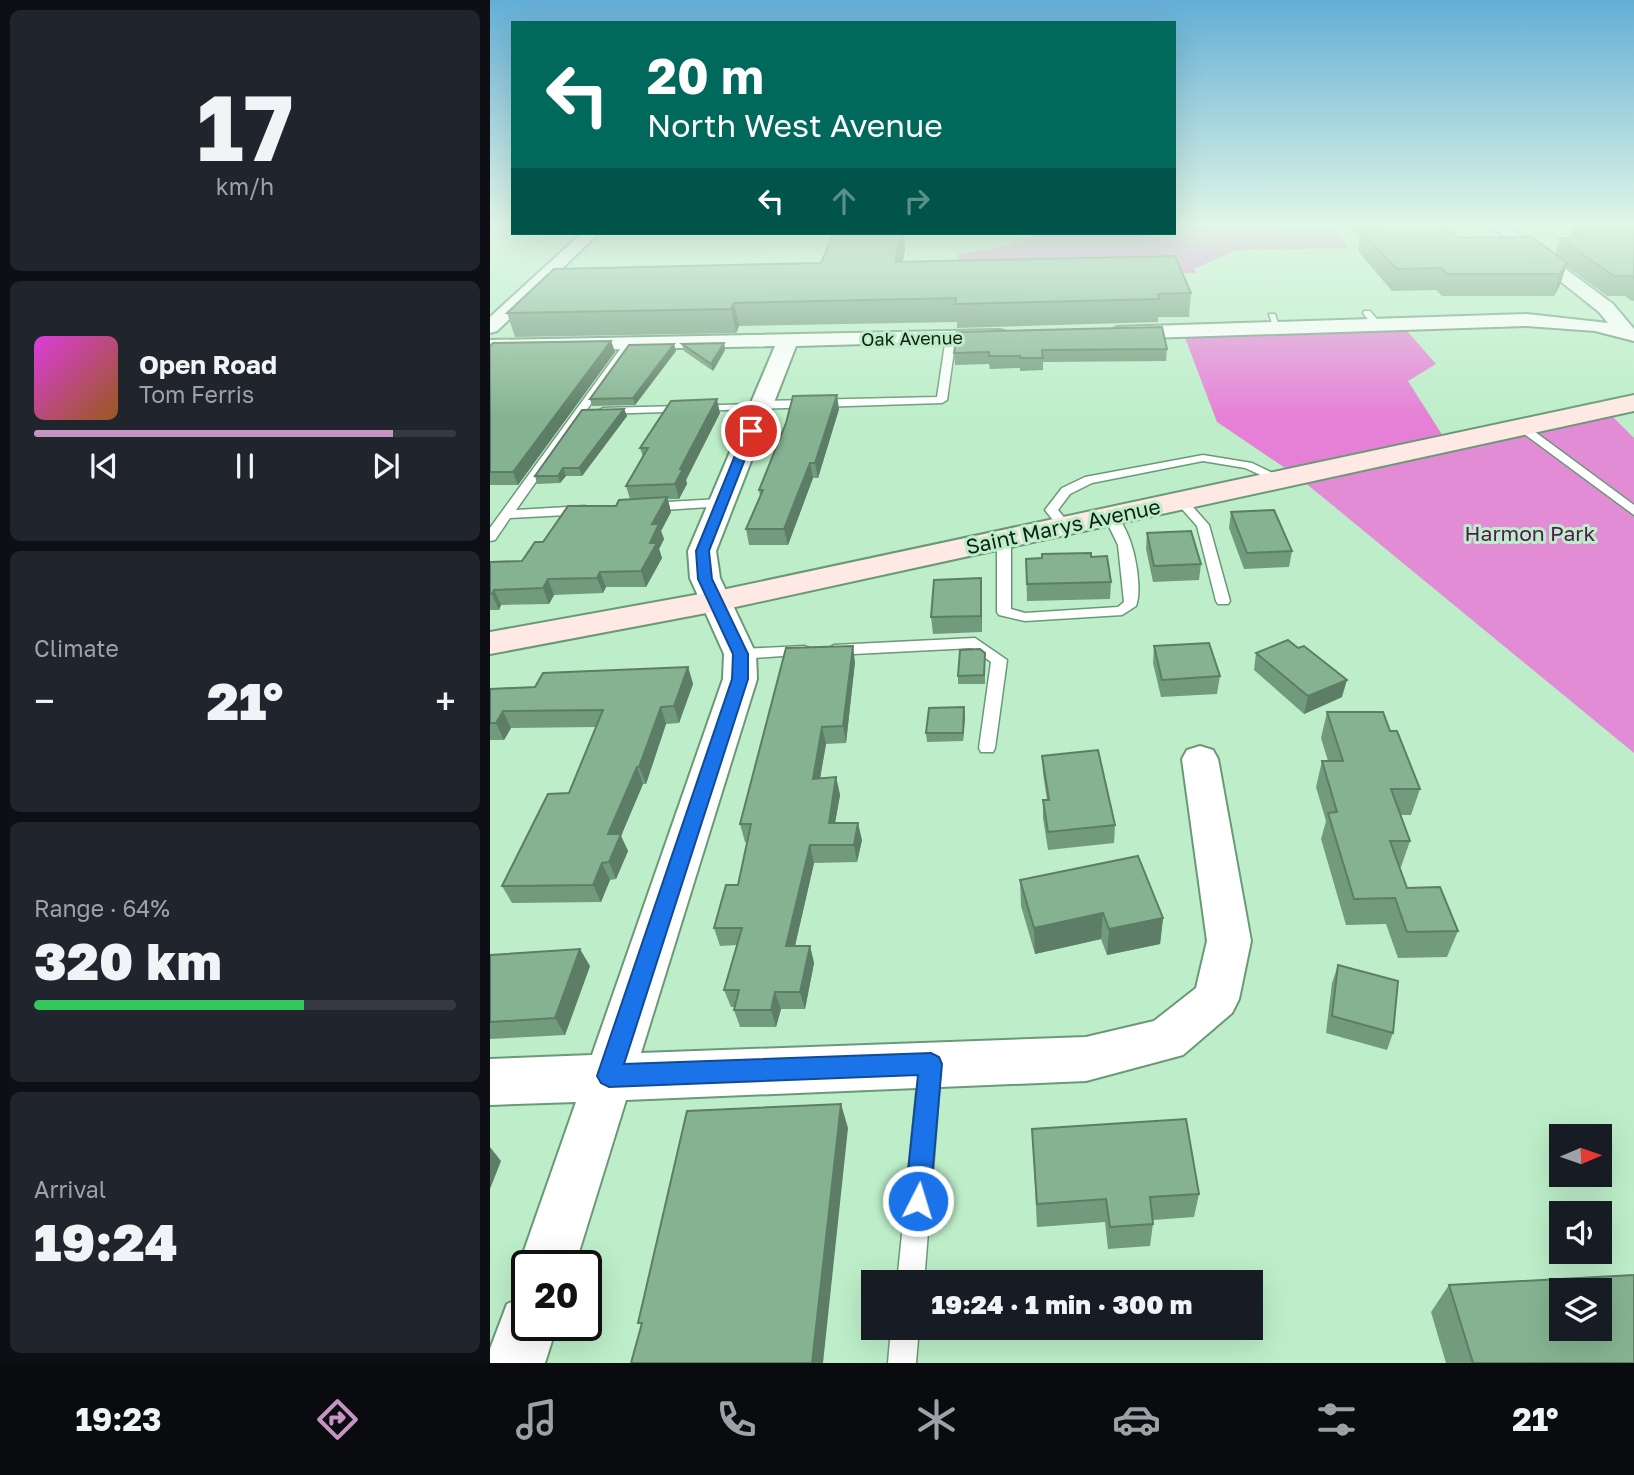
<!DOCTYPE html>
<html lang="en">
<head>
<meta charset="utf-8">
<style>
  body { margin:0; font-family:"Golos Text",sans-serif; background:#20242c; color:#f1f3f6; height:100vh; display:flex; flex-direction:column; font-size:26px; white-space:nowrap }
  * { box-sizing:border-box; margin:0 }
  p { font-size:23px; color:#9ea1a6 }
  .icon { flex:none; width:38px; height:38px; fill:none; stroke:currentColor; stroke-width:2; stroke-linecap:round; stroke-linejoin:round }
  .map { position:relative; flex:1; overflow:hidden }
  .details { display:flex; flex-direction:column; gap:10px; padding:10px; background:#0d0f14; width:490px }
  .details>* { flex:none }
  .hud { position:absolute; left:21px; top:21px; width:665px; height:214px; border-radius:0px; box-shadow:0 7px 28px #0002; background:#00695c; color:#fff; overflow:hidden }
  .needle { width:46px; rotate:88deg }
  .buttons { position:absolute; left:1059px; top:1124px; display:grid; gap:14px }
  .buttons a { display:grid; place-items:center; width:63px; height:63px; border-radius:0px; background:#171b24; box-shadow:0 7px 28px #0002; font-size:35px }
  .speed { position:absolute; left:21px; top:1250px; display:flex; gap:14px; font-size:35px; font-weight:700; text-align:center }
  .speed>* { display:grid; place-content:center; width:91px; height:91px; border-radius:50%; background:#171b24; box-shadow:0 7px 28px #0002; line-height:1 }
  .speed .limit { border:4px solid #111; border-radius:10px; background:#fff; color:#111 }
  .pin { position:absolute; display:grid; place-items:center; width:60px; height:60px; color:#fff; margin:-30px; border:4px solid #fff; border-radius:50%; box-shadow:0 2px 7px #0007 }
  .me { position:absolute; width:77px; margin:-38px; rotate:5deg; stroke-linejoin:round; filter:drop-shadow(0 0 5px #0008) }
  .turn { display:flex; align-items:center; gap:24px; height:147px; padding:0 21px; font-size:32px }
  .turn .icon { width:91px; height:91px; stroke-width:2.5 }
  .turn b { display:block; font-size:49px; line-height:60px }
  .lanes { display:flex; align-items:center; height:66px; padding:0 21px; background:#0003; justify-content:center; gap:35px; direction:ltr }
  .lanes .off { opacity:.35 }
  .big { font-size:52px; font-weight:800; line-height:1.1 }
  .details .tile { flex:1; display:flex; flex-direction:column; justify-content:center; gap:10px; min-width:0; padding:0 24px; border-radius:10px; background:#20242c }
  .details .dial { align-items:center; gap:0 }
  .dial b { font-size:91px; line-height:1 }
  .song { display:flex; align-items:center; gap:21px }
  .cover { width:84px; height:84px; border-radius:10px; background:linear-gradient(135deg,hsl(300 70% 55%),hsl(30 70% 35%)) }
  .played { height:7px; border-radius:4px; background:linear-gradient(90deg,#c594c3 85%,#363941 85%) }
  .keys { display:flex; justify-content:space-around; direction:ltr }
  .heat { display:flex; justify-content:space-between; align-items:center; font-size:38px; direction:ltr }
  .charge { height:10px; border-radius:5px; background:linear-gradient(90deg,#34c759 64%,#363941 0) }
  .trip { position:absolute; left:371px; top:1270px; width:402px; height:70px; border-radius:0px; background:#171b24; box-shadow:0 7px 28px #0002; font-weight:800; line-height:70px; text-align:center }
  .tabs { display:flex; height:112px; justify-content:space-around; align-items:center; background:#090b0e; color:#9ea1a6 }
  .tabs .icon { width:49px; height:49px }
  .tabs .on { color:#c594c3 }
  .tabs b { font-size:32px; color:#f1f3f6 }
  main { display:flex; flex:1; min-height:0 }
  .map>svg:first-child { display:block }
</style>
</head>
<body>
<main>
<section class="details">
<div class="tile dial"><b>17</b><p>km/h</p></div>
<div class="tile">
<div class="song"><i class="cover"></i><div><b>Open Road</b><p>Tom Ferris</p></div></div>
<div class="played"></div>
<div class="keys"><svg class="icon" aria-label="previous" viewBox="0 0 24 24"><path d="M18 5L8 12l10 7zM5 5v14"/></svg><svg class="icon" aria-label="pause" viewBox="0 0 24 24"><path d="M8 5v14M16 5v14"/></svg><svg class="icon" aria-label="next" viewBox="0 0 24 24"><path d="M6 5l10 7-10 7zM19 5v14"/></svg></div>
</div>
<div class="tile"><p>Climate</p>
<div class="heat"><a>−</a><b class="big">21°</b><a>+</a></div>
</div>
<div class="tile"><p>Range · 64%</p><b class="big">320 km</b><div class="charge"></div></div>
<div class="tile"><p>Arrival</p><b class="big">19:24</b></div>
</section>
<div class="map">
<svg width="1144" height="1363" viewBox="0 0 1144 1363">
  <rect width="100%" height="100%" fill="#bdeec9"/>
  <path fill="#e28cd5" d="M1115 409 1144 438V753L807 476Z"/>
  <g fill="#e680d7">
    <path d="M684 226H842L857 248 746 250 704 269 706 273 464 279 469 254 517 246 545 233H684Z"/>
    <path d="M910 323 946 364 918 381 958 444 807 476 727 422 692 330Z"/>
  </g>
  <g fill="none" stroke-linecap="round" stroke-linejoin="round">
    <defs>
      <g id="service">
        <path d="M874 311H880L891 324 889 326H883L873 313Z"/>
        <path d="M779 314H785L790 329H784Z"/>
        <path d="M461 334 466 337 457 400 452 403 113 414 108 411 113 408 268 404 273 401 447 397 456 337Z"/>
        <path d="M136 341 144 343 26 510 95 506 101 510 95 514 20 518 5 540 0 541V528Z"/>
        <path d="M1029 426H1037L1144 505V515L1029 430Z"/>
        <path d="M713 455 762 463 795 479 789 483 755 468 713 461 602 483 580 494 568 510 581 526 580 529H570L555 510 572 488 595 477Z"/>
        <path d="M691 497 695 498 719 525 740 601 738 604H728L726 601 707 526 685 501Z"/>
        <path d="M230 499 234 500V506L159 511 153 507 159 503Z"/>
        <path d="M620 512C642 521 654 586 646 606L632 615 535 621 509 615 507 612V539L514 535 521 539V609L535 613 628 607 634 602 628 545 614 516Z"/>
        <path d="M485 638 517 660 505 748 503 752H491L489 748 501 662 482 648 344 655 336 650 344 645Z"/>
        <path d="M314 646 319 648 322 651 319 654 250 659 242 654 250 649Z"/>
        <path d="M440 1056 448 1059 451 1067 434 1283H407L429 1067 432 1059Z"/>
        <path d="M401 1328H429L426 1363H398Z"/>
      </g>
      <g id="minor">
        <path d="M1001 226H1018L1123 304 1144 329V341L1105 331 1037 326 627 339 617 333 627 327 1037 314 1118 323 1109 312Z"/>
        <path d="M92 233H109L7 331 0 333V317Z"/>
        <path d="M510 330 517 332 520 336 517 340 306 346 226 551 230 578 266 654 267 679 151 1053 596 1037 664 1021 706 988 717 941 692 759 697 750 710 746 723 750 728 759 761 941 749 999 742 1013 693 1055 596 1081 136 1100 85 1265H37V1284L29 1265 86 1102 0 1105V1059L102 1055 233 679 234 654 200 578 198 551 285 346 0 352V340Z"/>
        <path d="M37 1296V1325H67L55 1363H0V1349L17 1304Z"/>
      </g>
      <path id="secondary" d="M1144 395V411L227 611 0 654V632L227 591Z"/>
    </defs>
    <use href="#service" stroke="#6b9978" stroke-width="3"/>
    <use href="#minor" stroke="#6b9978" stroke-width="4"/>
    <use href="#secondary" stroke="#6b9978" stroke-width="4"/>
    <use href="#service" fill="#fff" fill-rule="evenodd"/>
    <use href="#minor" fill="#fff" fill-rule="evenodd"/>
    <use href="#secondary" fill="#ffe9e4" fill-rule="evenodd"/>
  </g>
  <g fill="#729a7d">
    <path d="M859 226H955L969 238 1065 254 1070 238H1080L1083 227H1144V301L1140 300 1135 296H1117L1076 266 1070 285 1064 296H952L946 290 902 291 868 251 870 239Z"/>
    <path d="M344 233H414L415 250 413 261 701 293 699 317H668V322L467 328V322L249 326 246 333 25 337 17 313 331 263Z"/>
    <path d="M467 332 677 349 676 361 553 362V370L530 371V368L500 369 499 364 465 365 464 353Z"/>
    <path d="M121 341 125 352 28 485H0V346Z"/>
    <path d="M234 343 235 350 223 371 194 351 192 344Z"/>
    <path d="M186 351 145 405 102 406 100 399Z"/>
    <path d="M134 409 137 416 92 476H76L70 483 47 484 45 476Z"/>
    <path d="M349 409 328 478H323L298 545H259L256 529 270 496 269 490Z"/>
    <path d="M230 413 196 480 197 484 189 499H178L181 512 171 531 174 539 169 549 172 558 156 587H116L113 593 64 595 59 604 11 605 9 610H0V562L32 561 53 542 140 499 136 486 153 457 150 448Z"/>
    <path d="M741 512 802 551 799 567 754 569 739 528Z"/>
    <path d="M657 533 711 564 709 580 663 582 656 549Z"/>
    <path d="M601 557 621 582 620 599 537 601 536 559Z"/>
    <path d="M491 578 492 632 443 634 441 617Z"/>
    <path d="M664 646 730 676 727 694 671 697 663 663Z"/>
    <path d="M495 653V684H468V676Z"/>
    <path d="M766 653 852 697 814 714 764 670Z"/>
    <path d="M365 662 356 743 336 744 330 778 346 777 350 795 345 823 372 840 367 862 324 863 305 946H320L324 963 315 1009H291L286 1027H250L244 1010V1007H241L234 990 247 945 230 946 224 928 248 885 257 842H255L250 824Z"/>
    <path d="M198 667 203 684 189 723 176 724 156 784H153L131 836 138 851 126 879 120 880 111 902 22 903 12 886 79 793 106 727 21 728 14 740H0V689L45 687Z"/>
    <path d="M837 712 900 731 930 789 921 815H910L920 841 911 867H909L917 888 968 931 957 957 908 958 896 924 856 925 831 839 836 821 826 787 832 761H838L831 738Z"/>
    <path d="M475 716 473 741 437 742 436 733Z"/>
    <path d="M552 756 625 825 624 843 558 850 553 818V800H557L553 773Z"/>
    <path d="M530 880 673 918 670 944 617 955 611 939 545 954 531 906Z"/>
    <path d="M0 955 100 966 75 1035 0 1039Z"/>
    <path d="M848 965 903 1033 897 1050 836 1033 842 983Z"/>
    <path d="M542 1129 709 1194 704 1217 663 1220V1224L660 1246 618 1249 615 1222 547 1227Z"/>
    <path d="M959 1285 1144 1363H956L941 1312Z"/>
  </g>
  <g fill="#5d7d66">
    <path d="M412 233H414L415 250 408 284 405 262Z"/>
    <path d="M1077 263 1070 285 1064 296 1070 274Z"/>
    <path d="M244 303 249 326 246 333 241 309Z"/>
    <path d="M121 341 125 352 28 485 23 472Z"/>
    <path d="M234 343 235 350 223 371 221 364Z"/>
    <path d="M184 344 186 351 145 405 143 398Z"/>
    <path d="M347 395 349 409 328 478 325 463Z"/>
    <path d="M227 399 230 413 196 480 197 484 189 499 185 484 190 469Z"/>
    <path d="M134 409 137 416 92 476 89 468Z"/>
    <path d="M320 463 323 478 298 545 294 529Z"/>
    <path d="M73 468 76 476 70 483 68 476Z"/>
    <path d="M177 497 181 512 171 531 174 539 169 549 172 558 156 587 151 571 160 543 162 524Z"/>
    <path d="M110 572 116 587 113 593 107 578Z"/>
    <path d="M491 578 492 594V632L491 616Z"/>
    <path d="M58 579 64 595 59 604 53 588Z"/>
    <path d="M4 590 11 605 9 610 2 594Z"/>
    <path d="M363 646 365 662 356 743 353 726Z"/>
    <path d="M198 667 203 684 189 723 184 706Z"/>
    <path d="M857 680 852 697 814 714 818 696Z"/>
    <path d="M171 707 176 724 156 784 149 767Z"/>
    <path d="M474 707 475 716 473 741V733Z"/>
    <path d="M13 711 21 728 14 740 6 723Z"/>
    <path d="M332 727 336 744 327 796 323 779Z"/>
    <path d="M147 767 153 784 131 836 138 851 126 879 119 862 118 834Z"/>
    <path d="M346 777 350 795 342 840 339 823Z"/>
    <path d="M368 823 372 840 367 862 364 845Z"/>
    <path d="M320 845 324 863 301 963 296 946Z"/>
    <path d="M112 863 120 880 111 902 103 885Z"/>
    <path d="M613 913 611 939 545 954 544 928Z"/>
    <path d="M673 918 670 944 617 955 619 929Z"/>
    <path d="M320 946 324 963 315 1009 310 992Z"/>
    <path d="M90 949 100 966 75 1035 65 1018Z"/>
    <path d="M285 992 291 1009 286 1027 281 1010Z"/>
    <path d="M351 1104 358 1128 333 1363H322Z"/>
    <path d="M0 1147 11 1161 0 1189Z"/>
  </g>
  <g fill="#85b391" stroke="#5d7d66" stroke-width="2" fill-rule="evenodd">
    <path d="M881 226H955L969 238 1042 237 1077 263 1070 274H957L951 268 907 269 871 231H885Z"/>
    <path d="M1083 227H1144V278L1142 276H1124L1070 238H1096Z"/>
    <path d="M344 233H412L405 262 685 256 701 293 668 294 669 299 465 304 466 298 244 303 241 309 17 313 64 269 331 263Z"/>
    <path d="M672 327 677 349 552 350 553 358H530V356H499V352L464 353 467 332Z"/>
    <path d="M121 341 23 472H0V346L3 343Z"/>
    <path d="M234 343 221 364 192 344Z"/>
    <path d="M184 344 143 398 100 399 139 345Z"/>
    <path d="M347 395 325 463H320L294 529H256L273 490H269L296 423 303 396Z"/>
    <path d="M227 399 190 469H193L185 484 136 486 158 448H150L181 401Z"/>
    <path d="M134 409 89 468H73L68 476H45L92 410Z"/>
    <path d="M177 497 162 524H169L160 543H167L151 571 110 572 107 578 58 579 53 588 4 590 2 594H0V562L32 561 45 542H53L78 506H126L129 500Z"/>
    <path d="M784 510 802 551 757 553 741 512Z"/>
    <path d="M701 531 711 564 664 566 657 533Z"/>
    <path d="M601 553V557L617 556 621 582 537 584 536 559 552 558V554Z"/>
    <path d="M491 578V616L441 617 444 580Z"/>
    <path d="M798 640 808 648 814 646 857 680 818 696 766 653Z"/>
    <path d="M719 643 730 676 672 680 664 646Z"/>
    <path d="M363 646 353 726 332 727 323 779 346 777 339 823H368L364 845H320L296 946H320L310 992H285L281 1010H244L249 990H234L252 928H224L236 885H248L261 824H250L296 648Z"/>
    <path d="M490 649 495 653 494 675 468 676 470 650Z"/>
    <path d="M198 667 184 706 171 707 149 767H147L118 834H131L119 862 112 863 103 885 12 886 58 794 79 793 113 710 13 711 6 723H0V689L45 687 53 673Z"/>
    <path d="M474 707 473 733H436L439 708Z"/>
    <path d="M837 712H893L900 731H907L930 789H901L920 841H900L917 888 950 887 968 931 917 932 905 898 864 899 838 813 847 812 832 761H853Z"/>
    <path d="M608 750 625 825 558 832 553 800H559L552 756Z"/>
    <path d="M648 856 673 918 619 929 613 913 544 928 530 880Z"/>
    <path d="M90 949 65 1018 0 1022V955Z"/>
    <path d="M848 965 908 981 903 1033 842 1016Z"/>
    <path d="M351 1104 322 1363H141L152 1323H148L197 1111Z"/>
    <path d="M696 1119 709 1194 660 1197 663 1224 620 1227 616 1199 547 1204 542 1129Z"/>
    <path d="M1144 1275V1363H983L959 1285ZM1071 1290H1110V1328H1071Z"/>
  </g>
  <linearGradient id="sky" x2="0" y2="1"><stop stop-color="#63aed5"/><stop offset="0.54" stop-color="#e1f7e7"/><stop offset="1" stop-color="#e1f7e7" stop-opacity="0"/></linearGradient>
  <rect width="1144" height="417" fill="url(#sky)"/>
  <path fill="#1a73e8" stroke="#114b97" stroke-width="2" d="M261 427 266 431 219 551 222 579 258 654V679L134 1064 441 1053 449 1057 452 1064 440 1201 437 1210 428 1214 418 1210 415 1201 428 1075 119 1087 111 1083 107 1076 242 679 243 654 208 579 206 551 255 431Z"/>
  <g text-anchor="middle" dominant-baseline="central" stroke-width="6" stroke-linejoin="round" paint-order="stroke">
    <g font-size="18" fill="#0e2114" stroke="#bdeec9">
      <text transform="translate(422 338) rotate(-1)">Oak Avenue</text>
    </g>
    <g font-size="21" fill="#0e2114" stroke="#bdeec9">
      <text transform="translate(573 526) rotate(-12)">Saint Marys Avenue</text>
    </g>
    <g font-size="21" fill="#55174f" stroke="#bdeec9">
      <text x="1040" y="533">Harmon Park</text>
    </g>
  </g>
</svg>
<div class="buttons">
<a><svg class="needle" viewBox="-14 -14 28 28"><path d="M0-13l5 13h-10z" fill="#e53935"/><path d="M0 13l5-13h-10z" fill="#9ea1a6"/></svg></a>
<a><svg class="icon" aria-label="sound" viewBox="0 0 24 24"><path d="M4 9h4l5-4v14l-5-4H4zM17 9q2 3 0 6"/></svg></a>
<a><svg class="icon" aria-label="layers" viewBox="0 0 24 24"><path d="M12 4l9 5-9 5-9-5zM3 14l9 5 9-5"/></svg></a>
</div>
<div class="speed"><div class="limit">20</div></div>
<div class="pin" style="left:261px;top:431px;background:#d93025"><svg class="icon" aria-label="arrive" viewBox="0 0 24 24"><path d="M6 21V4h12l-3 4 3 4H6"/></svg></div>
<svg class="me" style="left:428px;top:1201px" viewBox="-20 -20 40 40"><circle r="17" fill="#1a73e8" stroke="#fff" stroke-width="3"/><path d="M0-11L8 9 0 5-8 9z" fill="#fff"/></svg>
<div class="trip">19:24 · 1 min · 300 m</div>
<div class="hud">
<div class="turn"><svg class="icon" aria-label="left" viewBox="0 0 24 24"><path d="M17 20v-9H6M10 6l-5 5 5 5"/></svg><div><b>20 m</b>North West Avenue</div></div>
<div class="lanes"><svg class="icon" aria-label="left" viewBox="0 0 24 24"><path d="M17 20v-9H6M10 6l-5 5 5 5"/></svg><svg class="icon off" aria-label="ahead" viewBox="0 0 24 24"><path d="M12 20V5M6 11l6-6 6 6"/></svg><svg class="icon off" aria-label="right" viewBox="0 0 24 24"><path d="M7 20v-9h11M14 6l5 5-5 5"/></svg></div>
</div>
</div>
</main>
<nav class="tabs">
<b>19:23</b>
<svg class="icon on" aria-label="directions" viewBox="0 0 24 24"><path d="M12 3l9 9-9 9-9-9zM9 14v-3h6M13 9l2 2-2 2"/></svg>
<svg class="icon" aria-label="music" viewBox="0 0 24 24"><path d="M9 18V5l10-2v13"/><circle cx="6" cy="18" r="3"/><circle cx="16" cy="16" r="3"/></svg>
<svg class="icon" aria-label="phone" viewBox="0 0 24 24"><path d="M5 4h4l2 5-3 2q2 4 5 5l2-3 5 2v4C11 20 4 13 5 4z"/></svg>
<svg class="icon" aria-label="climate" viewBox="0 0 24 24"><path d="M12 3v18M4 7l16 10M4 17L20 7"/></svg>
<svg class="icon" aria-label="car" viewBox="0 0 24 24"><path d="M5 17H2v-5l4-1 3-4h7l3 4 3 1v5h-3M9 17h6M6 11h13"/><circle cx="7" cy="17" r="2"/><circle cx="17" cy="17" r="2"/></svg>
<svg class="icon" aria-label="filters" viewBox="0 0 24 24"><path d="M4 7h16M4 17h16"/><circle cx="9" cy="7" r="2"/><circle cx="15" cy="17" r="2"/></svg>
<b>21°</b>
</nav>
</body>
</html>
